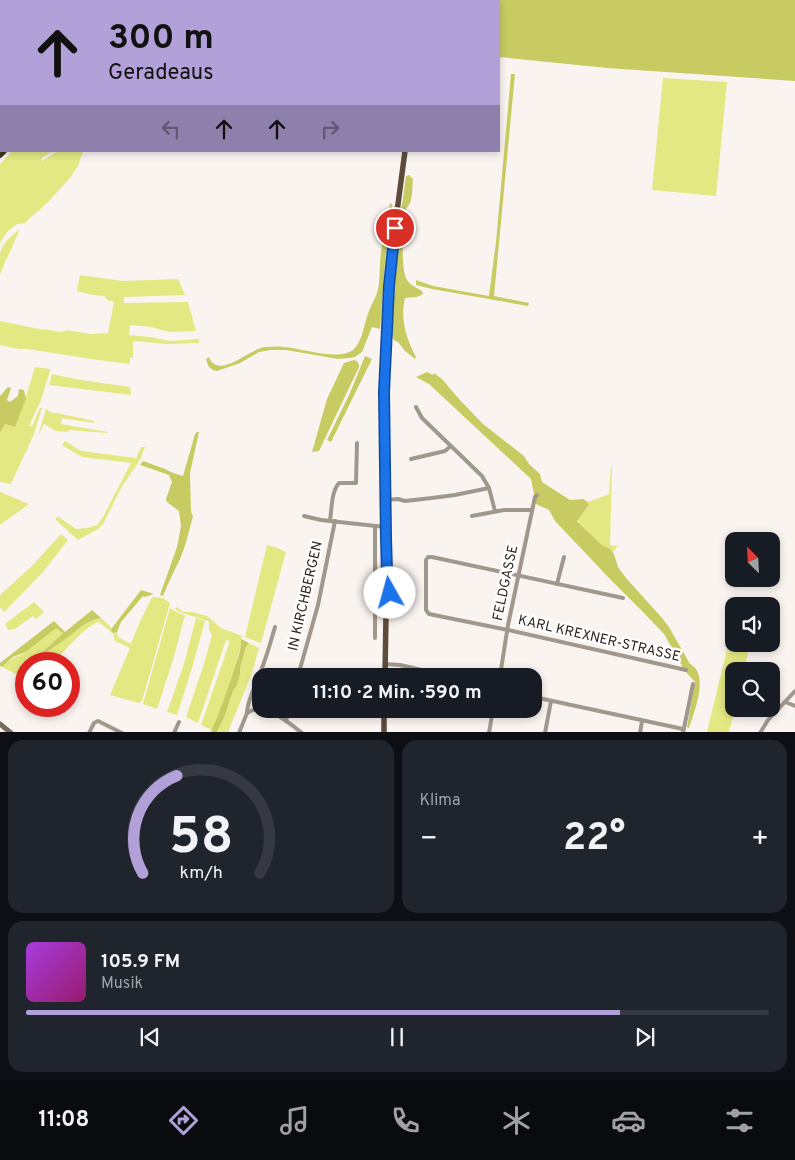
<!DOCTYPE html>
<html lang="de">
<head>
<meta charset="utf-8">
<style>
  body { margin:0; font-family:Overpass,sans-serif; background:#20242c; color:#f1f3f6; height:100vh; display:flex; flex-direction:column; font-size:19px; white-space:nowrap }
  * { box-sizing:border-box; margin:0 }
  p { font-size:16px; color:#9ea1a6 }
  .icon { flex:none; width:28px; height:28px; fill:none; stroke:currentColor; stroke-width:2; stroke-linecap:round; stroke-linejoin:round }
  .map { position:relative; height:732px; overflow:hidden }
  .drawer { display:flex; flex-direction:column; gap:8px; padding:8px; background:#0d0f14; flex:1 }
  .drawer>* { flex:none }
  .guide { position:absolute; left:0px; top:0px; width:500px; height:152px; box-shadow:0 2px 8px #0003; background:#b2a1d8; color:#111; overflow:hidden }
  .needle { width:32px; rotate:336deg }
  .fabs { position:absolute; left:725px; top:532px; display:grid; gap:10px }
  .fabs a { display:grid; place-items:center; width:55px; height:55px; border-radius:10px; background:#171b24; box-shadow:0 2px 8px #0003; font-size:25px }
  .speed { position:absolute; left:15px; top:652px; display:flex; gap:10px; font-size:25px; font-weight:700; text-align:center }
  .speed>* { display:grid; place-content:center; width:65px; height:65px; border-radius:50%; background:#171b24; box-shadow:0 2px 8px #0003; line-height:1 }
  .speed .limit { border:8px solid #d22; background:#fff; color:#111 }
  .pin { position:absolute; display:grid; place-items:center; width:42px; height:42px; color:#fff; margin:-21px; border:2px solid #fff; border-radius:50%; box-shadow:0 1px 5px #0007 }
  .me { position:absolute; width:55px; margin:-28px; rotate:353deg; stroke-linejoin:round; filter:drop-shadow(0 0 4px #0008) }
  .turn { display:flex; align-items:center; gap:18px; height:105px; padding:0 25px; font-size:22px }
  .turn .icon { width:65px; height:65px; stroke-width:2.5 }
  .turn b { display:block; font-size:35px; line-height:42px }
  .lanes { display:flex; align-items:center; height:48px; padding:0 25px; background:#0003; justify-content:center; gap:25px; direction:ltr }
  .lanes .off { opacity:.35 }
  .big { font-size:38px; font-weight:700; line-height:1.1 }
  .drawer .widget { flex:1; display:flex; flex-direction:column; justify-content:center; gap:8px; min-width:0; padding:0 18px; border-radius:15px; background:#20242c }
  .drawer .dial { align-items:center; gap:0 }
  .dial svg { height:130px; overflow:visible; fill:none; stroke:#363941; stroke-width:7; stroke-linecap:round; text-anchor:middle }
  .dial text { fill:#f1f3f6; stroke:none }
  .song { display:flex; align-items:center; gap:15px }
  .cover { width:60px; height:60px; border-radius:8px; background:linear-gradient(135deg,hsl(280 70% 55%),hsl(320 70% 35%)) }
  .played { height:5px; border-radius:2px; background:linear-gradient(90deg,#b2a1d8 80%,#363941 80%) }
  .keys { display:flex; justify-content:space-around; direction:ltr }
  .heat { display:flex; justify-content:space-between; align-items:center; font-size:28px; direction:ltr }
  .drawer .tiles { flex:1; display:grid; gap:8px; grid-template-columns:1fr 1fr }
  .widget:last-child { grid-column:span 2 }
  .trip { position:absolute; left:252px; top:668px; width:290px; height:50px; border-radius:15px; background:#171b24; box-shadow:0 2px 8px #0003; font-weight:700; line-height:50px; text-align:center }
  .dock { display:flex; height:80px; justify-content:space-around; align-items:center; background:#090b0e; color:#9ea1a6 }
  .dock .icon { width:35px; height:35px }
  .dock .on { color:#b2a1d8 }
  .dock b { font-size:22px; color:#f1f3f6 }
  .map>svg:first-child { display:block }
</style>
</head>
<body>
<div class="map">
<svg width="795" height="733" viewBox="0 0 795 733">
  <rect width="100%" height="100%" fill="#faf4f0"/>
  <g fill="#e4e883">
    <path d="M663 78 727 82 716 196 652 190Z"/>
    <path d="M12 151H53L42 158V161L58 151H83L78 166 70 178 45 205 30 218 25 223 17 224 7 232 0 243V164Z"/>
    <path d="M20 229 0 274C0 268 0 260 0 254 2 243 12 235 20 229Z"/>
    <path d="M80 275 123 281 178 279 185 295 124 297V303L188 302 196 331 170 332 151 327 130 325 129 335 150 337 170 341 199 339V343L166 344 133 341V358H130V364L91 359 28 349H19L0 345V321L44 330 43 329 62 332 67 330 91 334 108 333 114 302 107 300 105 296 93 295 77 291Z"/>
    <path d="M35 367 50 369V371L41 400 29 426H32L40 408H42L34 434 11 484 0 482V433L5 424 15 427 21 412Z"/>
    <path d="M52 374 81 380 130 387 131 395 49 385Z"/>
    <path d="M46 409 48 410 49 412C65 414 79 418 94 421V423L62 418 61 424 108 432 107 433 69 430 68 432 56 431 44 424 38 436Z"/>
    <path d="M65 441 81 451 136 458 141 447H145L140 460 121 488 103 524 98 529 78 540 56 520V518L57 517H59L76 529 87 528 97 525 103 517 131 463 82 457 62 445Z"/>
    <path d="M611 466 612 467 610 545 618 546 613 552 610 549 602 545 577 520 589 506 585 501H591L609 494Z"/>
    <path d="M0 492 29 504 0 525Z"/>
    <path d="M61 534 68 540 43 572 4 612 0 607V595L32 566Z"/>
    <path d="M267 545 278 548 286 552 261 643 245 637Z"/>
    <path d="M152 597 163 598 170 603 142 701 139 703 110 695 130 648 115 641 113 633 117 632 118 637 131 644 139 624Z"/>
    <path d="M34 602 44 612 36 619 33 616 15 629 8 630 5 624Z"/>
    <path d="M734 604 746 606H734V644H750L744 671H734L735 709 729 732H707L728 645Z"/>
    <path d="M177 607 183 612H192L207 616 221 628 242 636 241 639V645L236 664 222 707 212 730 201 725 230 641 226 640 198 723 186 717 204 664 212 635 209 630V623L208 621 179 612 175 609Z"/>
    <path d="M170 608 180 614 185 615 173 660 157 709 143 704Z"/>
    <path d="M101 618 112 628 111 632 99 622C87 624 62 654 52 664H26V679L2 667C9 659 18 656 26 651 37 644 46 635 56 627L63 633 36 658C46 652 57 645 66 638 79 629 85 621 101 618Z"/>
    <path d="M196 618 205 621 192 668 177 715 167 712 184 664Z"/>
    <path d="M249 643 259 648 252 673 228 732 217 733 224 718 233 691 237 685 240 674V668L246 647Z"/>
  </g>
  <g fill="#c7cb61">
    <path d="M437 0H795V81L607 68 499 57V1H437Z"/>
    <path d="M511 74H515L494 296 529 303 528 306 432 289 416 285V280L433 286 489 296 496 242Z"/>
    <path d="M409 175 413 179C412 186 413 196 410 203 409 205 407 207 406 209 403 222 400 269 407 280 410 285 417 288 422 291L423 294 417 297 405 298C400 319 406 338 416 357L415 359 404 350 399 343 394 340 390 333 399 245V232L401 222 402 205 406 176Z"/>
    <path d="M390 203 392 204 385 262 380 329 372 327 362 352 355 357 349 358 338 359 286 350H270L259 352 240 363 217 371C209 370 208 365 206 359L209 357C218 381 250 348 265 347 271 347 277 346 284 347 301 348 341 362 354 349 363 340 364 323 369 311 371 305 375 299 377 293 381 280 379 265 381 252 382 244 384 237 386 230 388 221 389 212 390 203Z"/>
    <path d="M365 356 372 359 331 442 327 440 350 393Z"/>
    <path d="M354 360C358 361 359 363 359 367L319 451 312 452 327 399 344 363Z"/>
    <path d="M427 372 433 375 434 373 442 379 459 399 483 424 524 456 529 464 540 474 542 482 570 500 584 499 589 505 577 521 602 545 610 549 614 554 618 567 626 578 662 618 669 627 690 664C710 674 694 712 689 728L687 727 695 682 685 671 664 634 644 613 610 579 555 521 549 510 536 504 531 479 429 384 416 377Z"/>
    <path d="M8 387 11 388 7 400 10 402 18 396 19 389 24 390 26 399 15 427 5 424 0 433V396Z"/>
    <path d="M197 432H199L190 473 191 512 193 516C189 531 186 545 180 559 174 571 168 583 163 596L160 595 177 547 181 526 179 511 167 502 166 499 172 482 169 475 140 465 143 461 165 469 173 473 183 476 195 434Z"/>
    <path d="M141 590 154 594 145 597 143 596 121 622 117 632 113 633 111 632 112 628Z"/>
    <path d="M92 610 101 618C85 621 79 629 67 638 56 646 44 653 33 661L63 633 56 628 27 651 13 657 6 663 2 667 0 666V663L54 621 65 632Z"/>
    <path d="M241 639 249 643 246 647 240 668V674L237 685 233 691 224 718 217 732H211C220 712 227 691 234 670 237 660 242 649 241 639Z"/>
  </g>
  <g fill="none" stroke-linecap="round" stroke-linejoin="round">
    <g stroke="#a1988d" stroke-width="4">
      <path d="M416 407 422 418 482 476 489 488 495 511"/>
      <path d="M411 459 445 451 451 446"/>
      <path d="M385 500 398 499 405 501 432 498 455 495 489 488"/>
      <path d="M304 516 321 520 385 527"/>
      <path d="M472 516 504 510H532"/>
      <path d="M330 520C332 509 331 492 339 483H356L357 443"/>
      <path d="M557 584 564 557"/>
      <path d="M623 598 432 557H428L426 560V610L429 614 508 630 686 670"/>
      <path d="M375 638V526"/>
      <path d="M385 664 400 665 448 676"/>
      <path d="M298 676 318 605 335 521"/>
      <path d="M500 676 508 625 535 497 537 495"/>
      <path d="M534 697 683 729"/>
      <path d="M785 702 795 706"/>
      <path d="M247 713C264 701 288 722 302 733"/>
      <path d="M286 721 289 709"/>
      <path d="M89 733 94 723 98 721 122 733"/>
      <path d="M174 733 179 722"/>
      <path d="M239 733 247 713C247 699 258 682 262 668 267 655 271 641 275 627"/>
      <path d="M489 733 493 709"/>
      <path d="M545 733 551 701"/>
      <path d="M640 733 642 721"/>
      <path d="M683 733 693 684"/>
      <path d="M760 733 768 720 795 691"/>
    </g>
    <path stroke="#796b5c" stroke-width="5" d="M0 724 11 733"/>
    <g stroke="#5d4c3a" stroke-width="5.5">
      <path d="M413 0 414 1"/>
      <path d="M385 614C382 600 382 589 386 575"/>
      <path d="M385 676 386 615 390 593 387 572 385 527 384 392 389 286 393 242 405 151"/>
      <path d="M384 709V733"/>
    </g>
    <g stroke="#44321e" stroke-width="6">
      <path d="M124 1 125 0"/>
      <path d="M137 1 138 0"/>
      <path d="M0 141 1 140"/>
      <path d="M0 155 4 151"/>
    </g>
  </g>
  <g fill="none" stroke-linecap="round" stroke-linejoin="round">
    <defs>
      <path id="route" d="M390 593 387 572 386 538 384 392 389 286 395 228"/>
    </defs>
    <use href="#route" stroke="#114b97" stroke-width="12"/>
    <use href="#route" stroke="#1a73e8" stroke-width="9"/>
  </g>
  <g text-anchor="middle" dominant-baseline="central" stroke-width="5" stroke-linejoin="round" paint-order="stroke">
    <g font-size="14" fill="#322620" stroke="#fff">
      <text transform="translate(506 583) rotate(-78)">FELDGASSE</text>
      <text transform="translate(306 596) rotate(-77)">IN KIRCHBERGEN</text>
      <text transform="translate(599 639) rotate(13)">KARL KREXNER-STRASSE</text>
    </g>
  </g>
</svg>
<div class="fabs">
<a><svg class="needle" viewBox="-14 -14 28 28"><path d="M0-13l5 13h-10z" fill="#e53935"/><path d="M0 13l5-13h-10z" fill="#9ea1a6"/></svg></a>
<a><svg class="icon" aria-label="sound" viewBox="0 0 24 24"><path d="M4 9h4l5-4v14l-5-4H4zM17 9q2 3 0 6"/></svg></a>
<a><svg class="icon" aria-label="search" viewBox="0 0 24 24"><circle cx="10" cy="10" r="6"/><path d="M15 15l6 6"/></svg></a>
</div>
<div class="speed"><div class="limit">60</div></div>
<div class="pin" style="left:395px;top:228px;background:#d93025"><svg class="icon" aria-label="arrive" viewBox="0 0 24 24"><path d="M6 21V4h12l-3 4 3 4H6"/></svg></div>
<svg class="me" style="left:390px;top:593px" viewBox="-20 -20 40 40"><circle r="19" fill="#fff"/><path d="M0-13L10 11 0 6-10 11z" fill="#1a73e8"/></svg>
<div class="trip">11:10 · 2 Min. · 590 m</div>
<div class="guide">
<div class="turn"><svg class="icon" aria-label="ahead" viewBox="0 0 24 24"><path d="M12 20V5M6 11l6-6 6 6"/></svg><div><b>300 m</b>Geradeaus</div></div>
<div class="lanes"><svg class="icon off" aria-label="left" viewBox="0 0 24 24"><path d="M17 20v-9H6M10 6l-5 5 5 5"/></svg><svg class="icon" aria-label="ahead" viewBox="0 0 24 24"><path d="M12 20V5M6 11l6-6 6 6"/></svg><svg class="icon" aria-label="ahead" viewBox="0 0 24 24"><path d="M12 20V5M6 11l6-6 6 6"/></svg><svg class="icon off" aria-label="right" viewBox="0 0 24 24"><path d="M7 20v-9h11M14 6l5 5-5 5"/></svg></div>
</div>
</div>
<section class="drawer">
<div class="tiles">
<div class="widget dial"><svg viewBox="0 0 100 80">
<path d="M14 69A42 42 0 1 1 86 69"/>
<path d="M14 69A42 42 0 0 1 35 9" stroke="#b2a1d8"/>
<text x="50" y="56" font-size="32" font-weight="700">58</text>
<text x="50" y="72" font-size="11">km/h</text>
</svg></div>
<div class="widget"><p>Klima</p>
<div class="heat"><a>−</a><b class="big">22°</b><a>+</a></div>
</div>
<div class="widget">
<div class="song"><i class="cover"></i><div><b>105.9 FM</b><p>Musik</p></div></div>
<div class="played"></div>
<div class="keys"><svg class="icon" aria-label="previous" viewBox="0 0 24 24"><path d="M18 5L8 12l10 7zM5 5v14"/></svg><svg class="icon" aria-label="pause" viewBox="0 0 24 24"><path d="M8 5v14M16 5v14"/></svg><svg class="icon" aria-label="next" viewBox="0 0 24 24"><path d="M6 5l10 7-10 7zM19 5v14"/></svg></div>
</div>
</div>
</section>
<nav class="dock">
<b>11:08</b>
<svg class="icon on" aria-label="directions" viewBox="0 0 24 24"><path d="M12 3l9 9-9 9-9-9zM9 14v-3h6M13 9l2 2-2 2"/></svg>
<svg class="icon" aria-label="music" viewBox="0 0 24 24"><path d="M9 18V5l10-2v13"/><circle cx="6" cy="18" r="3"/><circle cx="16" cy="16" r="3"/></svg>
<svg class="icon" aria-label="phone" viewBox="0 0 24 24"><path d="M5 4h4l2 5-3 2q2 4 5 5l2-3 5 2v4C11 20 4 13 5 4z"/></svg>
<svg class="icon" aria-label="climate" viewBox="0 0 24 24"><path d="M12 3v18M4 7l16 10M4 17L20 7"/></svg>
<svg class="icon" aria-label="car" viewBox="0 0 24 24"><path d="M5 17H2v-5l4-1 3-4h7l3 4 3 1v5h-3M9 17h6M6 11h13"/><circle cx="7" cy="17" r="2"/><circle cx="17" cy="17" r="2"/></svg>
<svg class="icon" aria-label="filters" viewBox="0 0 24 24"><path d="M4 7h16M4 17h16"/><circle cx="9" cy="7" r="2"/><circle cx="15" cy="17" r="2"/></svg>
</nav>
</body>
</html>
